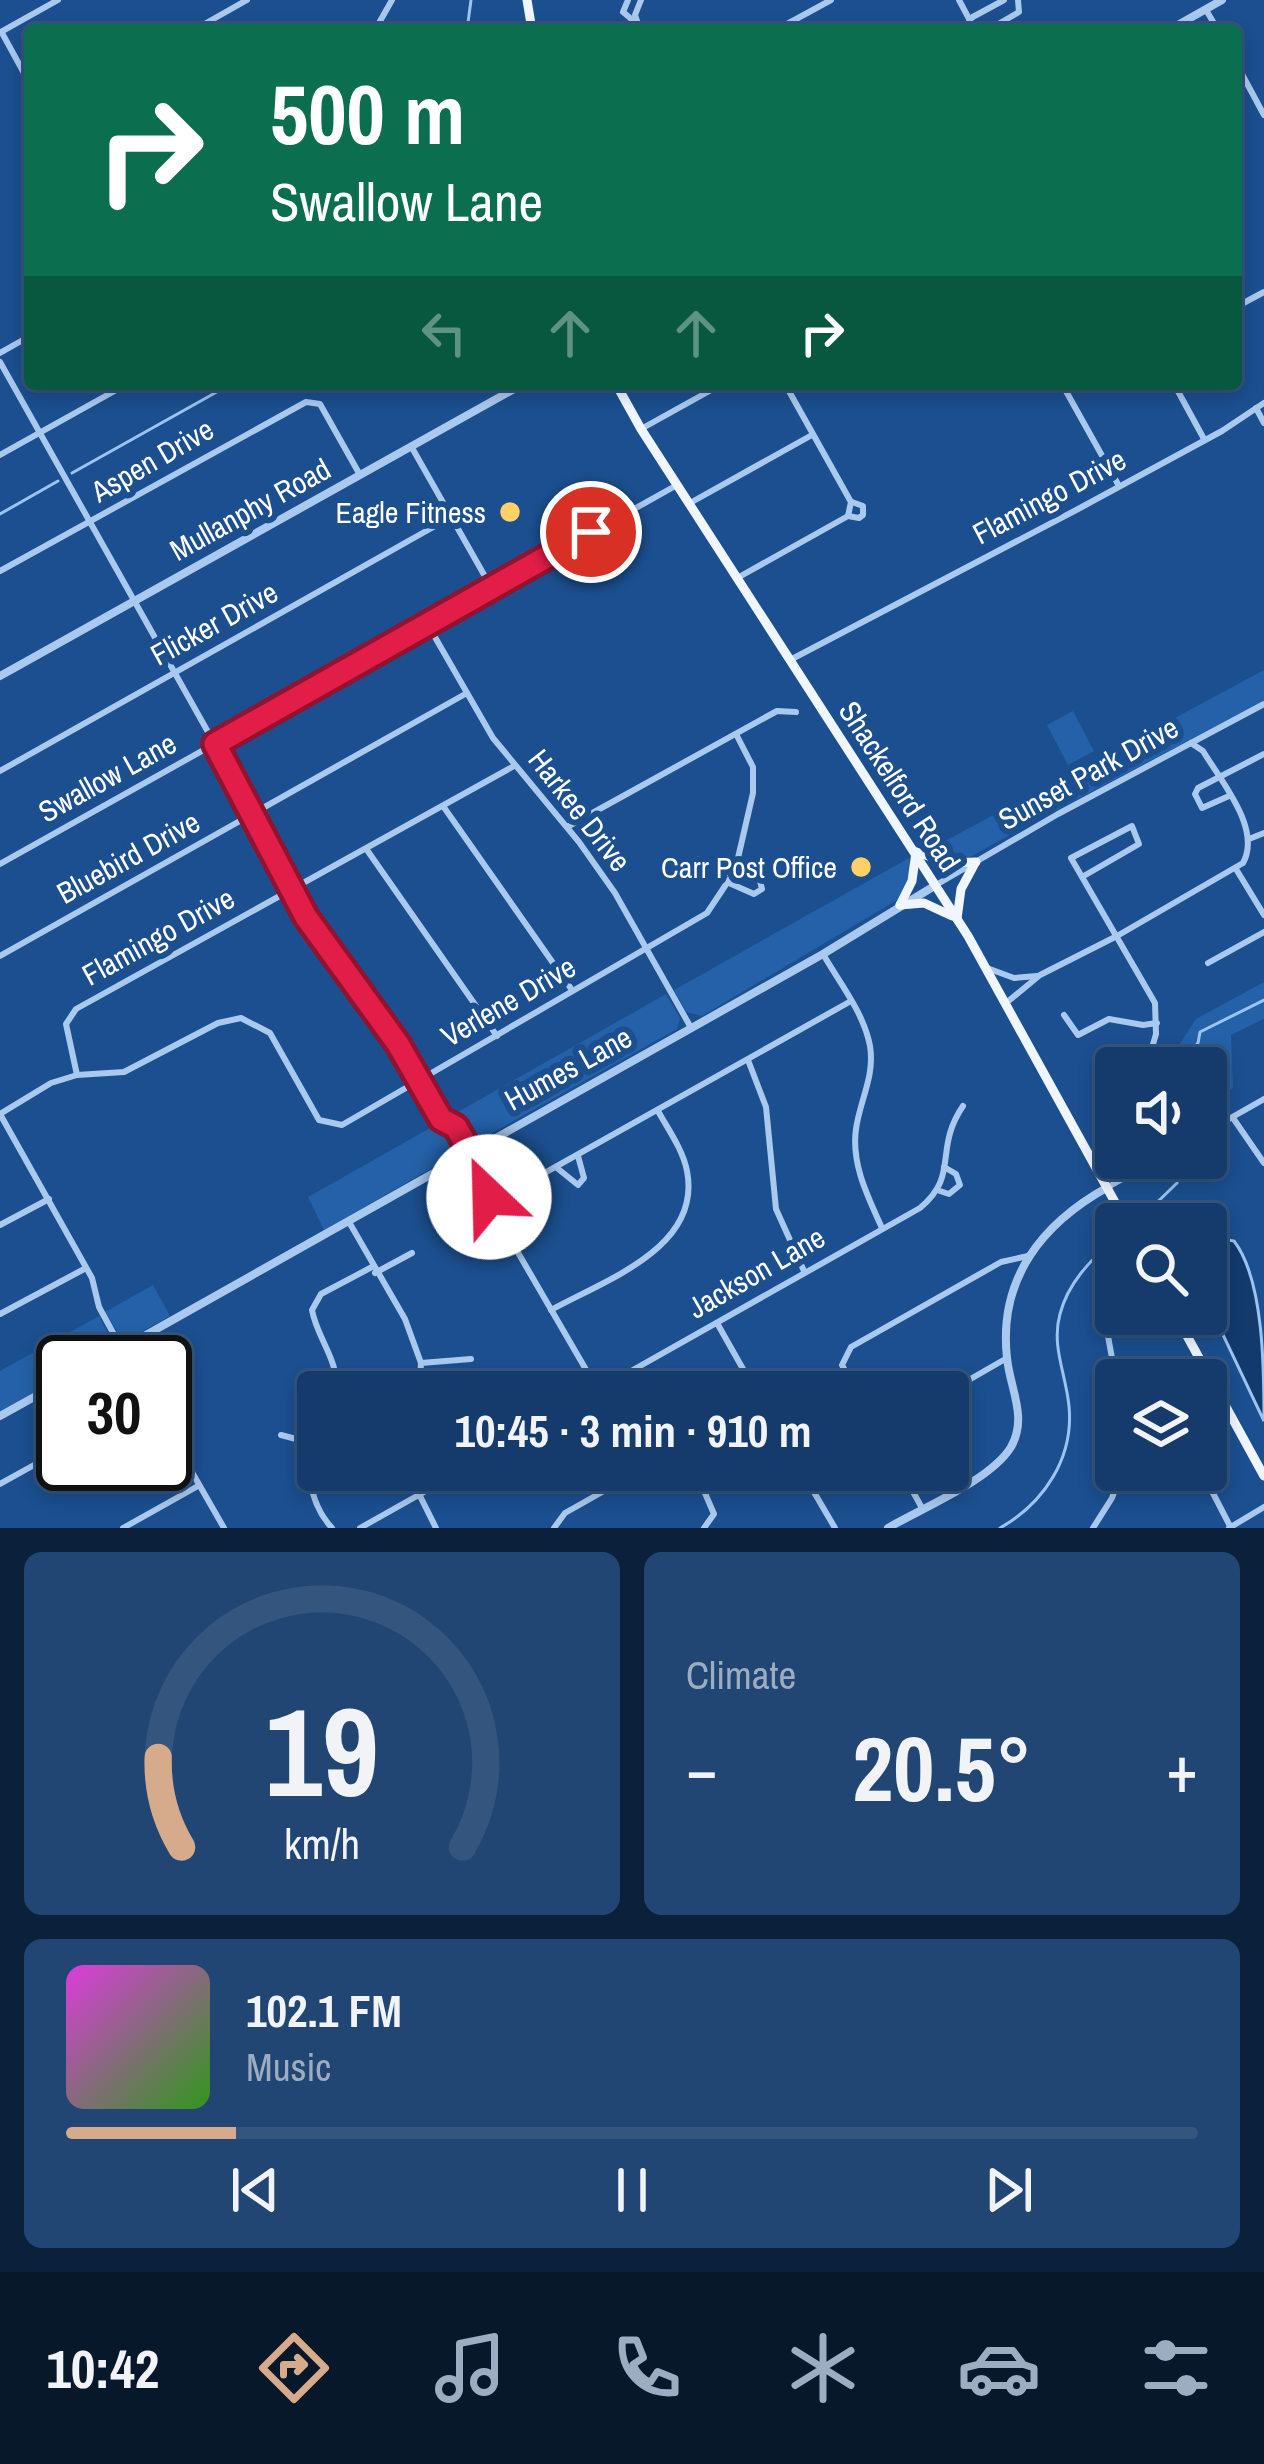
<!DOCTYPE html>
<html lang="en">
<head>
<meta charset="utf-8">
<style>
  body { margin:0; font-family:"Archivo Narrow",sans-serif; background:#214673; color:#f1f3f6; height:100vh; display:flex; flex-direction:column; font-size:45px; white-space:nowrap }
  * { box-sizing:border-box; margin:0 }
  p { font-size:39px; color:#9dadc1 }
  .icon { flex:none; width:66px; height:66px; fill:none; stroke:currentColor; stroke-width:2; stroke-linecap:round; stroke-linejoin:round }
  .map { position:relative; height:1528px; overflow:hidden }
  .side { display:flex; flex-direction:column; gap:24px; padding:24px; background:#0b203b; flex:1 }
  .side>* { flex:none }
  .guide { position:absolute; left:24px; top:24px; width:1218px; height:366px; border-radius:12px; box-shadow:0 6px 18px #0003,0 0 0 3px #33557e; background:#0b6e4f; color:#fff; overflow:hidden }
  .fabs { position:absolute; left:1095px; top:1047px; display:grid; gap:24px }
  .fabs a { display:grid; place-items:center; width:132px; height:132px; border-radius:12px; background:#143b6b; box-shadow:0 6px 18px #0003,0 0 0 3px #33557e; font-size:60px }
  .speed { position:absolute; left:36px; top:1335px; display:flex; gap:24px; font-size:60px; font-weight:700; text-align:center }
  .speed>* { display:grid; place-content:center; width:156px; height:156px; border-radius:50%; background:#143b6b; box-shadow:0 6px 18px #0003,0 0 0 3px #33557e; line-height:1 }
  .speed .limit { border:6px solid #111; border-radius:18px; background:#fff; color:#111 }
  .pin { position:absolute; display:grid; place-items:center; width:102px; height:102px; color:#fff; margin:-51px; border:6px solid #fff; border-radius:50%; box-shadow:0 3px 12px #0007 }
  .me { position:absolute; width:132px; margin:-66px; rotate:336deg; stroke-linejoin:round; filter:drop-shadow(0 0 9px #0008) }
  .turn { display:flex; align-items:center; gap:42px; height:252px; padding:0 48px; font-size:54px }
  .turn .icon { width:156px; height:156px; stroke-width:2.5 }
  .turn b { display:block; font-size:84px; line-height:102px }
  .lanes { display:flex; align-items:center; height:114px; padding:0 48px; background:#0003; justify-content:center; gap:60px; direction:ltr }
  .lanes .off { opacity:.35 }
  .big { font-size:90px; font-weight:700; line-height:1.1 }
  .side .tile { flex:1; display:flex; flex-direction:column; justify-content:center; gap:18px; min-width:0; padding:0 42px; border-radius:18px; background:#214673 }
  .side .dial { align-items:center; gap:0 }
  .dial svg { height:312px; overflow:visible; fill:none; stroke:#33557e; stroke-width:7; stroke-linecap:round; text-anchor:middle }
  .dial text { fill:#f1f3f6; stroke:none }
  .song { display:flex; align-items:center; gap:36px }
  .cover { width:144px; height:144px; border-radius:18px; background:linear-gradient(135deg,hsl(300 70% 55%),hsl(110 70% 35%)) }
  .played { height:12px; border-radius:6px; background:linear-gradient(90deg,#d6ab8b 15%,#33557e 15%) }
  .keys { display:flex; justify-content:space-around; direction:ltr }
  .heat { display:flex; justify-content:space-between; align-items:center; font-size:66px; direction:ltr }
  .side .tiles { flex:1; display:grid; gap:24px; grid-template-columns:1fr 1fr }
  .tile:last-child { grid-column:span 2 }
  .trip { position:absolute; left:297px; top:1371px; width:672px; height:120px; border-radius:12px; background:#143b6b; box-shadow:0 6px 18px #0003,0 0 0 3px #33557e; font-weight:700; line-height:120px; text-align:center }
  .menu { display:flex; height:192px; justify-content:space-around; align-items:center; background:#08182b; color:#9dadc1 }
  .menu .icon { width:84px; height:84px }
  .menu .on { color:#d6ab8b }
  .menu b { font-size:54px; color:#f1f3f6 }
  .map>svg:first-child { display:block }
</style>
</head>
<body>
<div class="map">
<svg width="1264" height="1528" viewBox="0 0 1264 1528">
  <rect width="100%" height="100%" fill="#1b4f8f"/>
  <g fill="#2461a8">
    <path d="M1264 670V701L1043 817 1033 818 1028 797Z"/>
    <path d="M1073 711 1094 751 1068 765 1047 725Z"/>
    <path d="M1020 801 1024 827 963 861 932 856 928 850Z"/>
    <path d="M909 858 911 872 897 900 702 1016 686 1012 674 990Z"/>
    <path d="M1264 982V1019L1231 1035 1233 1088 1206 1111V1068H1164L1196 1019Z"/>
    <path d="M666 994 680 1018 677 1029 478 1141 466 1139 449 1117Z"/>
    <path d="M439 1123 452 1148 446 1160 324 1230 308 1197Z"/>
    <path d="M153 1285 170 1316 132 1337 120 1336 105 1312Z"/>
    <path d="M99 1316 111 1340 110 1349 89 1362H63V1377L0 1412V1371Z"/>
  </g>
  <path fill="#123a6d" stroke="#9cc4f0" stroke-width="3" d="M1206 1236 1234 1241C1264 1280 1264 1370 1264 1421L1206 1299Z"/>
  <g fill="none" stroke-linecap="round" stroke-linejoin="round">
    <g stroke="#9cc4f0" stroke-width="3">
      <path d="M467 30 471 0"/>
      <path d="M72 473 231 384"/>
      <path d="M0 514 58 481"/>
      <path d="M1180 1068 1198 1043 1200 1032 1264 1000"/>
      <path d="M1142 1217 1177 1183 1183 1158"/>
      <path d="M1000 1528C1044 1503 1074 1458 1069 1406 1066 1374 1051 1346 1060 1314 1068 1283 1090 1261 1113 1240"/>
    </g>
    <g stroke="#a9c9ee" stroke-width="6">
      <path d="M628 0 623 12 636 23"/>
      <path d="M959 0 975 30"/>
      <path d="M1206 10 1218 30"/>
      <path d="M969 19 1004 0"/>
      <path d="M194 30 247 0"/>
      <path d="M375 30 392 0"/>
      <path d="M640 30 635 15 641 0"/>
      <path d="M776 30 831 0"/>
      <path d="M988 30 1019 12 1018 0"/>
      <path d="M1 32 58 0"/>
      <path d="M2 33 30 84"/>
      <path d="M1236 63 1264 115"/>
      <path d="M1236 307 1264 292"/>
      <path d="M0 353 30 336"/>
      <path d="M0 362 235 780 290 891 398 1044 482 1192 489 1197"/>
      <path d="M1062 384 1119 486"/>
      <path d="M1174 384 1204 439"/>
      <path d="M1256 408 1264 423"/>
      <path d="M641 429 722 384"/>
      <path d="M411 446 491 587"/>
      <path d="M0 455 127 384"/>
      <path d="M690 503 812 435"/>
      <path d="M848 516 859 518 863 515V506L852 502"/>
      <path d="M0 571 306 402 320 404 360 475"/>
      <path d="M739 577 848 516 851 502 785 384"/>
      <path d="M428 625 493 738 579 842 615 893 690 1026"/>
      <path d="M790 660 1080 508 1222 431 1264 403"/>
      <path d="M0 771 451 517"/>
      <path d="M1229 796 1202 808 1195 794 1198 788 1264 754"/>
      <path d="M443 806 572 990"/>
      <path d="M567 827 777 711 796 712"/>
      <path d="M1249 839 1264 833"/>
      <path d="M367 850 497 1036"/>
      <path d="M698 859 733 875"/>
      <path d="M0 864 677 485"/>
      <path d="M1236 869 1264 915"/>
      <path d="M1082 877 1139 844 1132 826 1071 858 1082 877 1155 1003 1156 1034 1146 1068"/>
      <path d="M729 883 754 894 762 889 760 881 735 871"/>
      <path d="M936 885 1058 814 1264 704"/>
      <path d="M823 954C839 982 864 1013 870 1046 875 1076 860 1100 856 1129 851 1164 868 1197 882 1228"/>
      <path d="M0 956 467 693"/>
      <path d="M1208 963 1264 932"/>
      <path d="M987 968 1014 978 1037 976"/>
      <path d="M1006 1003 1040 975 1117 936 1243 863C1262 829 1221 781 1203 751L1191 743"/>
      <path d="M1064 1015 1078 1035 1109 1019 1143 1025 1157 1023"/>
      <path d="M748 1060 766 1107 776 1209 804 1271"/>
      <path d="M77 1075 66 1024 76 1009 514 766"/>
      <path d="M1116 1096V1108"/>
      <path d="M0 1114 51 1083 77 1075 124 1072 218 1023 241 1018 270 1033 319 1120 342 1125 707 913 735 871 753 793V767L736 734"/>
      <path d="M0 1114 92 1278 99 1307 129 1362"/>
      <path d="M1233 1118 1264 1163"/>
      <path d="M444 1120C462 1129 483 1165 489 1185 492 1194 491 1203 495 1213L599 1392"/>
      <path d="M1206 1132 1264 1099"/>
      <path d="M557 1168 578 1185 584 1178 578 1156"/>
      <path d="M1108 1187 1160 1158"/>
      <path d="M940 1191 949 1194 960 1185 956 1174 944 1167"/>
      <path d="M491 1203 851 1001"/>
      <path d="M349 1222 405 1319 421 1363 419 1392"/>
      <path d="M0 1225 49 1199"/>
      <path d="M375 1273 412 1253"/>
      <path d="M1116 1307 1108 1336 1116 1380"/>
      <path d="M551 1310C605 1280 702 1248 687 1171 683 1150 668 1129 658 1111"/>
      <path d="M0 1314 86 1268"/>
      <path d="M717 1323 756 1392"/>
      <path d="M421 1363 471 1359"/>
      <path d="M335 1392C341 1362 317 1339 312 1310L321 1294 372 1267"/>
      <path d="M594 1392 920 1208C960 1175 933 1150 963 1106"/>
      <path d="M856 1392 842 1365 851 1347 1001 1262 1028 1256"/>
      <path d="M948 1392 1007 1358"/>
      <path d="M165 1425 224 1528"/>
      <path d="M318 1428C303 1461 308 1502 332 1528"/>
      <path d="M281 1435 311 1443"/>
      <path d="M407 1470 436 1528"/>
      <path d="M695 1470 714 1514 704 1528"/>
      <path d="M801 1470 835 1528"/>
      <path d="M901 1470 922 1508"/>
      <path d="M1201 1470 1231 1528"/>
      <path d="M0 1484 63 1449"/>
      <path d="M123 1528 198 1486"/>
      <path d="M360 1528 463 1470"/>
      <path d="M554 1528 565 1513 641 1470"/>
      <path d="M1093 1528 1112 1498 1122 1470"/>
      <path d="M1229 1528 1264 1507"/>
    </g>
    <g stroke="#a9c9ee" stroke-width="8">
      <path d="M1169 30 1222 0"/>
      <path d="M0 676 523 384"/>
      <path d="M98 1362 823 954 936 885"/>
      <path d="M0 1416 63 1381"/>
      <path d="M888 1528C922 1508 991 1480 1011 1447 1028 1417 1010 1389 1007 1358 998 1278 1043 1223 1108 1187"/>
    </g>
    <g stroke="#f0f6ff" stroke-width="9">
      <path d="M527 0 532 30"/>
      <path d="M616 384 641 429 968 936 1127 1224"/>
      <path d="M916 852 950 863 976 862"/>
      <path d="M900 905 924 903 952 916"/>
      <path d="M900 905 912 881 916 852"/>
      <path d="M957 919 961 889 975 863"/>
      <path d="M1175 1314 1264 1476"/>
    </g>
  </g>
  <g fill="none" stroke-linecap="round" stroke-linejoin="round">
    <defs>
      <path id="route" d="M489 1197 490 1187 456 1127 441 1119 398 1044 306 917 215 744 591 532"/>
    </defs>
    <use href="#route" stroke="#92132f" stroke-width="30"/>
    <use href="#route" stroke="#e11d48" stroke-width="21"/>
  </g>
  <g fill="#ffd166" stroke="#1b4f8f" stroke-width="4.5">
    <circle cx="510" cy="512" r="12"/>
    <circle cx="861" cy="867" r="12"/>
  </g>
  <g text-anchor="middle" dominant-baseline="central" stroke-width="12" stroke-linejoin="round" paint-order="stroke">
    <g font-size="30" fill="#fff" stroke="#1b4f8f">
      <text transform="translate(152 460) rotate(-30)">Aspen Drive</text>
      <text transform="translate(1049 496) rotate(-28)">Flamingo Drive</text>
      <text transform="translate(250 509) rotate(-29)">Mullanphy Road</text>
      <text transform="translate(214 623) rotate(-29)">Flicker Drive</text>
      <text transform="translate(1088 773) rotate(-29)">Sunset Park Drive</text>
      <text transform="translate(107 777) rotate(-29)">Swallow Lane</text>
      <text transform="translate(900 786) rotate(57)">Shackelford Road</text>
      <text transform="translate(580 810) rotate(52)">Harkee Drive</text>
      <text transform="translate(128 857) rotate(-29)">Bluebird Drive</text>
      <text transform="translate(158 936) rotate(-29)">Flamingo Drive</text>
      <text transform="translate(508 1001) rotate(-30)">Verlene Drive</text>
      <text transform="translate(568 1068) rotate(-29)">Humes Lane</text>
      <text transform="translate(756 1272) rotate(-30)">Jackson Lane</text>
    </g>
    <g font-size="30" fill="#fff" stroke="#1b4f8f" text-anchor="end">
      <text x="486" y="512">Eagle Fitness</text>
      <text x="837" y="867">Carr Post Office</text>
    </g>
  </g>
</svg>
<div class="fabs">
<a><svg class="icon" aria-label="sound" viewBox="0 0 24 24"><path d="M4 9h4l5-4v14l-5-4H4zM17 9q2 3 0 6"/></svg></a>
<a><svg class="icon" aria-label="search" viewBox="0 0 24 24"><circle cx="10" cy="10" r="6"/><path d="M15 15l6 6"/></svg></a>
<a><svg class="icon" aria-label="layers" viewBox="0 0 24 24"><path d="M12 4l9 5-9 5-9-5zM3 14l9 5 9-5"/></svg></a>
</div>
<div class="speed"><div class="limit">30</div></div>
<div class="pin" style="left:591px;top:532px;background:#d93025"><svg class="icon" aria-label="arrive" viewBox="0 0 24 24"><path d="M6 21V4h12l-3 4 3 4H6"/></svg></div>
<svg class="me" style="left:489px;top:1197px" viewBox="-20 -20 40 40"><circle r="19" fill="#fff"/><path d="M0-13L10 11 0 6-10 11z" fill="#e11d48"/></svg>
<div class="trip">10:45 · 3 min · 910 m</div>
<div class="guide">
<div class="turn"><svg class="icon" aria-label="right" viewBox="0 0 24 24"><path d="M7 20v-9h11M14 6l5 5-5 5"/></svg><div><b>500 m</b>Swallow Lane</div></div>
<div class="lanes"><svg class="icon off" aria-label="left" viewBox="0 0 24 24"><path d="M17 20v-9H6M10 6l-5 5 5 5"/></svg><svg class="icon off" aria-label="ahead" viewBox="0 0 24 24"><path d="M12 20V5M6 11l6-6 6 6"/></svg><svg class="icon off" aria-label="ahead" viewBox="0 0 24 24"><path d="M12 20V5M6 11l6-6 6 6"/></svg><svg class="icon" aria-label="right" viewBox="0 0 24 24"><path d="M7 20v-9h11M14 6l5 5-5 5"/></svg></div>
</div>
</div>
<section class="side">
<div class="tiles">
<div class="tile dial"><svg viewBox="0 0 100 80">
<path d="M14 69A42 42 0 1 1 86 69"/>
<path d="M14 69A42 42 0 0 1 8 46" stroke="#d6ab8b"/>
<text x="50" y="56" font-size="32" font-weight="700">19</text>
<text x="50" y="72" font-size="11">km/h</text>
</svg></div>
<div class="tile"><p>Climate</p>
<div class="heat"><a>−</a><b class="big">20.5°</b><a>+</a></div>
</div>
<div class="tile">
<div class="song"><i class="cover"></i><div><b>102.1 FM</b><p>Music</p></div></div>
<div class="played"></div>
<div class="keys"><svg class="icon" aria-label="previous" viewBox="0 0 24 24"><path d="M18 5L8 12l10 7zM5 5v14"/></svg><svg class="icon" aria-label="pause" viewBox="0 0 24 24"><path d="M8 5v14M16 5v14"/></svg><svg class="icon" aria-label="next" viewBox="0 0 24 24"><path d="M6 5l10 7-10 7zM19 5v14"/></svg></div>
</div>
</div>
</section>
<nav class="menu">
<b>10:42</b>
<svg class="icon on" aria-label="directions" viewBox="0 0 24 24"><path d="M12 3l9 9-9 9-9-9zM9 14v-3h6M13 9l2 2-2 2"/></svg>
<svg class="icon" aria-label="music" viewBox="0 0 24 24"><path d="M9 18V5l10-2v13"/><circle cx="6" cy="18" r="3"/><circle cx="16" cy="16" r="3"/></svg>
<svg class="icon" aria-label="phone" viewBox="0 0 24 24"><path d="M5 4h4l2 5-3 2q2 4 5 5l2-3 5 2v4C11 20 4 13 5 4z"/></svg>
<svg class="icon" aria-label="climate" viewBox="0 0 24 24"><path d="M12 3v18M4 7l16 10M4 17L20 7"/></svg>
<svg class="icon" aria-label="car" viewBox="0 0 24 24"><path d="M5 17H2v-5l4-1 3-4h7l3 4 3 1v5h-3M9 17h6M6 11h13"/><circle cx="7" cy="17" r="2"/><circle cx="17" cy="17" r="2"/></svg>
<svg class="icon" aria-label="filters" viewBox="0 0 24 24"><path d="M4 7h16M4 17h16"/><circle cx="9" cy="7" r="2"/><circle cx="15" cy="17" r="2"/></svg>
</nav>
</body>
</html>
